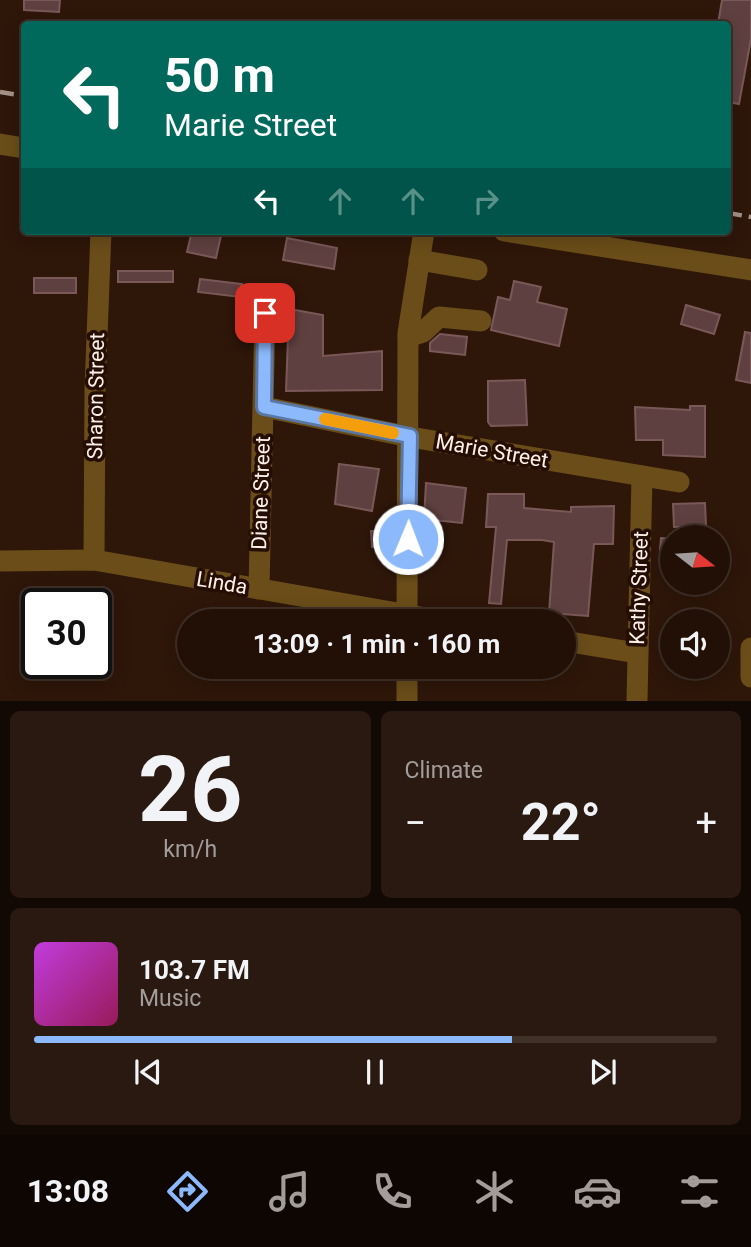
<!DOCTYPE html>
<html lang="en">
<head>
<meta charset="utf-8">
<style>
  body { margin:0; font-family:Roboto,sans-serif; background:#2a1911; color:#f1f3f6; height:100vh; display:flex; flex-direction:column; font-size:26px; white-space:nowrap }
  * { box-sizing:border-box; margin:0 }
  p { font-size:23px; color:#a29d9b }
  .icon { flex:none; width:38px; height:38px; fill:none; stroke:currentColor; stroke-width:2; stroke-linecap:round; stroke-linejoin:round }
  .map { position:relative; height:701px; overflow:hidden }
  .drawer { display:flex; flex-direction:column; gap:10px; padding:10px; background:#130904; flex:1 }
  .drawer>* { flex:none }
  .top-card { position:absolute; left:21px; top:21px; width:710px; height:214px; border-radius:7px; box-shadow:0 4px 18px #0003,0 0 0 2px #3f3028; background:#00695c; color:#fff; overflow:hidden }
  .needle { width:46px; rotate:107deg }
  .controls { position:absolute; left:660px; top:525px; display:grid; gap:14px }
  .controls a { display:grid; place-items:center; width:70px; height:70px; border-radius:50%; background:#221007; box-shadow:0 4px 18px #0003,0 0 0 2px #3f3028; font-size:35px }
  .speed { position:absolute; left:21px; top:588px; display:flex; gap:14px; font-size:35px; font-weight:700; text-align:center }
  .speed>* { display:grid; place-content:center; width:91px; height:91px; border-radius:50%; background:#221007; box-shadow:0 4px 18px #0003,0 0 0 2px #3f3028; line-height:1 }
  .speed .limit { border:4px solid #111; border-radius:10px; background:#fff; color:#111 }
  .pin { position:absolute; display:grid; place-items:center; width:60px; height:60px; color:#fff; margin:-30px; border-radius:14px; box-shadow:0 4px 10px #0006 }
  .me { position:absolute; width:77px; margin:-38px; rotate:1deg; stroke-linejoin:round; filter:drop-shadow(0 0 5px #0008) }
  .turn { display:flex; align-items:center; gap:24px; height:147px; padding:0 28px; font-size:32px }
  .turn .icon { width:91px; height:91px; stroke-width:2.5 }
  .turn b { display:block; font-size:49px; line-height:60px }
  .lanes { display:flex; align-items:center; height:66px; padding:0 28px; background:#0003; justify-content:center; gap:35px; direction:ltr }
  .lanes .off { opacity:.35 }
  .big { font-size:52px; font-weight:700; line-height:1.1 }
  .drawer .tile { flex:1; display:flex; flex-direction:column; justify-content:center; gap:10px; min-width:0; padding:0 24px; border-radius:10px; background:#2a1911 }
  .drawer .dial { align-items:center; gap:0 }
  .dial b { font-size:91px; line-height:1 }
  .song { display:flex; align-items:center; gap:21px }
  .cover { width:84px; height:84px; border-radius:10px; background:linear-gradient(135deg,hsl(290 70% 55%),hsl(330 70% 35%)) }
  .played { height:7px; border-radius:4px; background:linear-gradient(90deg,#8cb9fc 70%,#3f3028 70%) }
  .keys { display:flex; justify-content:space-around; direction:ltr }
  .heat { display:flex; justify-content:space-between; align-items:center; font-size:38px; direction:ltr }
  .drawer .tiles { flex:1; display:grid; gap:10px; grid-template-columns:1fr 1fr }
  .tile:last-child { grid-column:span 2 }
  .trip { position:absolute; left:177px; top:609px; width:399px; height:70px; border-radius:35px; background:#221007; box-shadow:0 4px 18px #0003,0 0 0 2px #3f3028; font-weight:700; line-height:70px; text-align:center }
  .tabs { display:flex; height:112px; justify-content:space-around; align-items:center; background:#0e0603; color:#a29d9b }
  .tabs .icon { width:49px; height:49px }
  .tabs .current { color:#8cb9fc }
  .tabs b { font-size:32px; color:#f1f3f6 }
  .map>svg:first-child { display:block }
</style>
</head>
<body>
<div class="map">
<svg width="751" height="701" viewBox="0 0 751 701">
  <rect width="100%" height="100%" fill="#2e1609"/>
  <g fill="#5f4040" stroke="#7a5858" stroke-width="2">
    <path d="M24 0H60L59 12 24 10Z"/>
    <path d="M722 0H751V39L739 104 728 102V24H718Z"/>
    <path d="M192 231H222L216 258 187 252Z"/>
    <path d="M287 238 337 248 334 269 283 260Z"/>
    <rect x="118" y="271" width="55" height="11"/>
    <rect x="34" y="278" width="42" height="15"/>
    <path d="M200 279 242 284 240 297 198 292Z"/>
    <path d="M514 281 541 287 537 302 567 309 559 346 491 330 498 297 510 300Z"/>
    <path d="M686 305 720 315 714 334 681 324Z"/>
    <path d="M295 310 323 315V356L382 351V390L286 391 288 337Z"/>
    <path d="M745 332 751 333V383L736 380Z"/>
    <path d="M440 334 467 337 465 355 430 351V343Z"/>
    <path d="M525 380 527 425 491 426 488 422V381Z"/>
    <path d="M690 406H705V457L663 455V440H636L635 407 690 410Z"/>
    <path d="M339 464 379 469 372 511 335 504Z"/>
    <path d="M426 483 466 488 462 523 424 519Z"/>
    <path d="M488 494H524V508L571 512V507L614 506 613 544H594L588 616 549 613 554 542 542 540H507L501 604 489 603 496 527H486Z"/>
    <path d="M705 503 706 526 674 527 673 504Z"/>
    <path d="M371 531H383V546L372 547Z"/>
    <path d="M661 538 672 539V550H660Z"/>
  </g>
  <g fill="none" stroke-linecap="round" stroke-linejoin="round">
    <g stroke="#6a4d19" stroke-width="21">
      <path d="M0 144 24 148"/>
      <path d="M504 231 751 270"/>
      <path d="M419 260 477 270"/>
      <path d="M408 337 423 332 439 317 481 321"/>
      <path d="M264 407 410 437 679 482"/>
      <path d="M94 560 95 390 101 231"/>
      <path d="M0 561 94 560 443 621"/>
      <path d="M259 589 265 313"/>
      <path d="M407 621 408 333 424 231"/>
      <path d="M564 641 637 653"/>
      <path d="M751 648V677"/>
      <path d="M407 701V667"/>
      <path d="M637 701 642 476"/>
    </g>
    <g stroke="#a49288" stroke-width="4.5" stroke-dasharray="14 7" stroke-linecap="butt">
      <path d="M0 92 24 96"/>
      <path d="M728 213 751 217"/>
    </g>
  </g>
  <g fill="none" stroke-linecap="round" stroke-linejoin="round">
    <defs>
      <path id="route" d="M265 313 264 407 410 436 408 539"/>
    </defs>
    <use href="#route" stroke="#5b78a4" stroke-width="18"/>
    <use href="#route" stroke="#8cb9fc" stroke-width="12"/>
    <path stroke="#f59e0b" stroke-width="12" d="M325 419 393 433"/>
  </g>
  <g text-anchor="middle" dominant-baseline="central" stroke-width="7" stroke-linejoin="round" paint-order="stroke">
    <g font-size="21" fill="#fef0e9" stroke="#240d02">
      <text transform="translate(96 396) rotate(-89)">Sharon Street</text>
      <text transform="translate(492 451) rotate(10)">Marie Street</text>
      <text transform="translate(261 493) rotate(-88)">Diane Street</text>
      <text transform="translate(222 583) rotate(10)">Linda</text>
      <text transform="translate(639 588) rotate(-88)">Kathy Street</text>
    </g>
  </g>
</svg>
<div class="controls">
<a><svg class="needle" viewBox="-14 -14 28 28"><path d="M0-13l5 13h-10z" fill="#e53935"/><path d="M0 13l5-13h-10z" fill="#a29d9b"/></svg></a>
<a><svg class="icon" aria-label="sound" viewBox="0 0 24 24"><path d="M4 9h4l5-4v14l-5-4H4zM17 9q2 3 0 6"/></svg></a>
</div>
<div class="speed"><div class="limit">30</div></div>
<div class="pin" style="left:265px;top:313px;background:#d93025"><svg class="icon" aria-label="arrive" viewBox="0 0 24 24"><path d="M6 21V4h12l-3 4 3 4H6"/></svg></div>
<svg class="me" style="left:408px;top:539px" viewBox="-20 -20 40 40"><circle r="17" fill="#8cb9fc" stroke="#fff" stroke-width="3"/><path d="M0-11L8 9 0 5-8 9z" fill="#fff"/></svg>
<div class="trip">13:09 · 1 min · 160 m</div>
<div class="top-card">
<div class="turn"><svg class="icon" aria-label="left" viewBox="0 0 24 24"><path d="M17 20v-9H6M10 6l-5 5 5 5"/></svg><div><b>50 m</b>Marie Street</div></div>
<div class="lanes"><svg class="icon" aria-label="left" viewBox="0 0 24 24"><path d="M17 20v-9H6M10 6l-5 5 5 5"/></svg><svg class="icon off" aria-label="ahead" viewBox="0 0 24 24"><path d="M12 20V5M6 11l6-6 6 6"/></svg><svg class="icon off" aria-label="ahead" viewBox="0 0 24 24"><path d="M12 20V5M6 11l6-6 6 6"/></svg><svg class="icon off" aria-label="right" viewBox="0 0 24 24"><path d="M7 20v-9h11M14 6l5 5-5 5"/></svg></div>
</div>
</div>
<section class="drawer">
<div class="tiles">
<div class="tile dial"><b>26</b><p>km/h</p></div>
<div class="tile"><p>Climate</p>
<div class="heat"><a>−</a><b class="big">22°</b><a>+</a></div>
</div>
<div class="tile">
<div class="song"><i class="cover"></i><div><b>103.7 FM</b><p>Music</p></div></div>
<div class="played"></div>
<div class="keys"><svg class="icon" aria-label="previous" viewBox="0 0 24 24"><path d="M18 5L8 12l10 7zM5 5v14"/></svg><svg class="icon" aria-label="pause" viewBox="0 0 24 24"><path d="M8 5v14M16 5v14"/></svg><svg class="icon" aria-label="next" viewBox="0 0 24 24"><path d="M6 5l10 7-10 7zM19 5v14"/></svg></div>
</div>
</div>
</section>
<nav class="tabs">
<b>13:08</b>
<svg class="icon current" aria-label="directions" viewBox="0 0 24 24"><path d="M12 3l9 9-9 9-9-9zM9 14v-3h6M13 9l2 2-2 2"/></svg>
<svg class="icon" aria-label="music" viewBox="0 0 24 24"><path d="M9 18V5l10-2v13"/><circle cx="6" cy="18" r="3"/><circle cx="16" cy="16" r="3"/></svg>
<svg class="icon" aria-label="phone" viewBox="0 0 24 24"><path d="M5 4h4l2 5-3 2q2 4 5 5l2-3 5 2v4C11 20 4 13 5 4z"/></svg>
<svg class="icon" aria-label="climate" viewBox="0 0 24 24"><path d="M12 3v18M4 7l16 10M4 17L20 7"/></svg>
<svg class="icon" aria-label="car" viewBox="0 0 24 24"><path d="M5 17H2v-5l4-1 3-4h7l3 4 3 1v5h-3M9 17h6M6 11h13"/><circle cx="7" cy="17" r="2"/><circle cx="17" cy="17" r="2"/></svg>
<svg class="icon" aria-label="filters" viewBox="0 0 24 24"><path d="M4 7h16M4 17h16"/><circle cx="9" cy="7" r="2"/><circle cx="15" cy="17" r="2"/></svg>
</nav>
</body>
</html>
